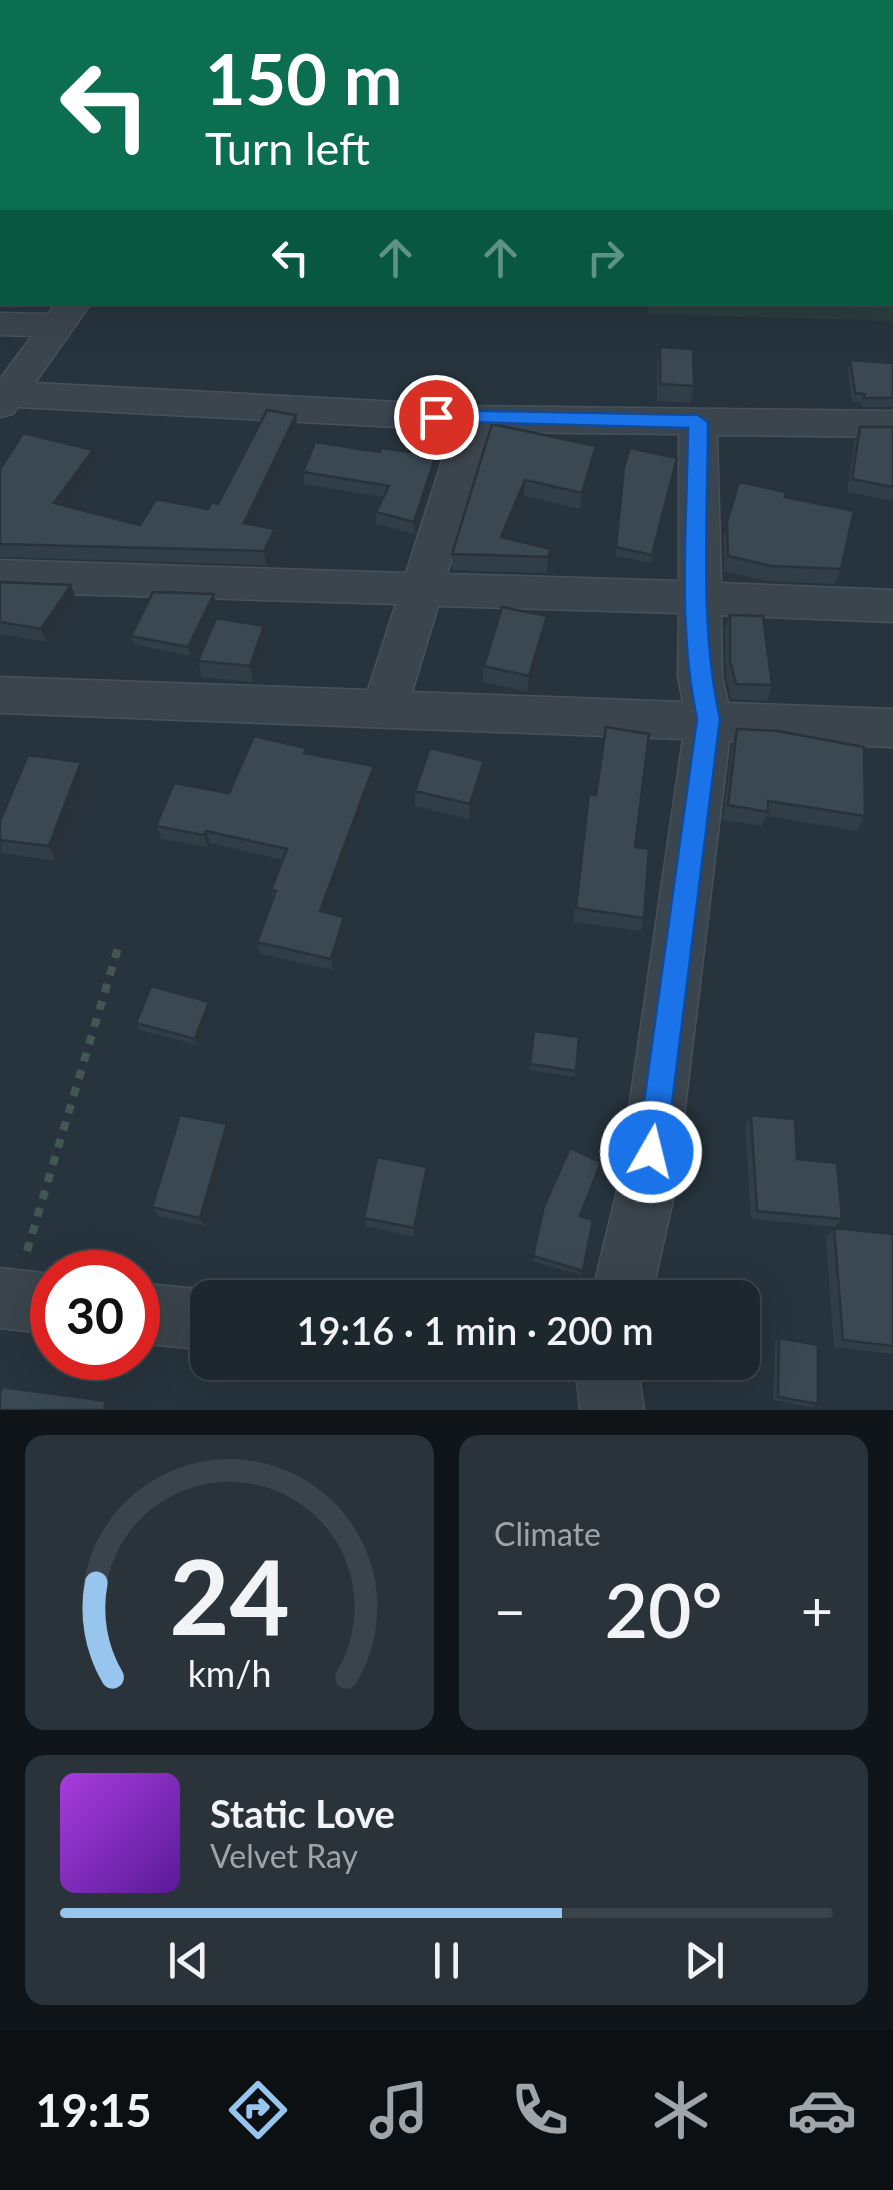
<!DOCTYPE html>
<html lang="en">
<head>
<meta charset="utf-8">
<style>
  body { margin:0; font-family:Lato,sans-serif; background:#2a333a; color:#f1f3f6; height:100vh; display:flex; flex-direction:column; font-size:38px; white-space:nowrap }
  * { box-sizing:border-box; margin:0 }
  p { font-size:32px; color:#a0a5aa }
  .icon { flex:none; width:55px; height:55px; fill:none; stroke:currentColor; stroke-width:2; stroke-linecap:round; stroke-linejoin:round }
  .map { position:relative; height:1410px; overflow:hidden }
  .side { display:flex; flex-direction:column; gap:25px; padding:25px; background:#101519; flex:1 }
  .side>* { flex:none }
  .guide { position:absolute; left:0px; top:0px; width:895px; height:305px; box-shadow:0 10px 40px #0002,0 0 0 2px #3b444a; background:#0b6e4f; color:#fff; overflow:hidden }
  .speed { position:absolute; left:30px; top:1250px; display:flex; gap:20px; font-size:50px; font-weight:700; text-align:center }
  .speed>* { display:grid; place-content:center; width:130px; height:130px; border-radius:50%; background:#1d272e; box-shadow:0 10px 40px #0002,0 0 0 2px #3b444a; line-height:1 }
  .speed .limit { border:15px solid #d22; background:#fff; color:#111 }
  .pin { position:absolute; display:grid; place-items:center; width:85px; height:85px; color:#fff; margin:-42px; border:5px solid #fff; border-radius:50%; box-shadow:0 2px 10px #0007 }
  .me { position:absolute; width:110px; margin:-55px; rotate:8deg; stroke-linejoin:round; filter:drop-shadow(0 0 8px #0008) }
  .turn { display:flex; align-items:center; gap:35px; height:210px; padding:0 40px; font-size:45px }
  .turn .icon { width:130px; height:130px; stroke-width:2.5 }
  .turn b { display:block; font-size:70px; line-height:85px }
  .lanes { display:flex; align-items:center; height:95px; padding:0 40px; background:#0003; justify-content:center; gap:50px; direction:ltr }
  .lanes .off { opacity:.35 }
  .big { font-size:75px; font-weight:600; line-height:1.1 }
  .side .widget { flex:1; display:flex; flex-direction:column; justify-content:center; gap:15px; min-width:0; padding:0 35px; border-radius:20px; background:#2a333a }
  .side .dial { align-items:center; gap:0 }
  .dial svg { height:260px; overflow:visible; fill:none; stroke:#3b444a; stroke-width:7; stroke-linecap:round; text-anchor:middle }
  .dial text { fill:#f1f3f6; stroke:none }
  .song { display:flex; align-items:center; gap:30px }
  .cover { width:120px; height:120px; border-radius:15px; background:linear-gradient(135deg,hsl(280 70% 55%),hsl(270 70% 35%)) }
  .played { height:10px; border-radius:5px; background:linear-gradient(90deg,#97c5ed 65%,#3b444a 65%) }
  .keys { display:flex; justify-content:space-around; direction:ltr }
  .heat { display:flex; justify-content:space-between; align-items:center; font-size:55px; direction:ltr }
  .side .tiles { flex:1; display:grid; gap:25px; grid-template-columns:1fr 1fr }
  .widget:last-child { grid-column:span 2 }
  .trip { position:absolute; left:190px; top:1280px; width:570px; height:100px; border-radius:20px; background:#1d272e; box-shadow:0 10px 40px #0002,0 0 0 2px #3b444a; font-weight:600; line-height:100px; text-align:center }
  .menu { display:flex; height:160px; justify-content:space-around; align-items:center; background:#0c1012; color:#a0a5aa }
  .menu .icon { width:70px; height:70px }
  .menu .current { color:#97c5ed }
  .menu b { font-size:45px; color:#f1f3f6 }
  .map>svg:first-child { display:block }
</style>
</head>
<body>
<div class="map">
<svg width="893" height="1410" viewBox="0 0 893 1410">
  <rect width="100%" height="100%" fill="#27343d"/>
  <path fill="#293e3d" d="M893 134V321L648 314V302H892Z"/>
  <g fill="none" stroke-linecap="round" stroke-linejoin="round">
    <defs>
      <g id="minor">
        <rect x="771" y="0" width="26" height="2"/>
        <rect x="0" y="5" width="2" height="16"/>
        <rect x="892" y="6" width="1" height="16"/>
        <path d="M0 67 2 68V85H0Z"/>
        <rect x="0" y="142" width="2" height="18"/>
        <path d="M57 302H92L35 383 475 406 893 411V437L717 435 721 583 893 590V622L721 615 722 677 728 703 893 709V747L729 741 675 1191 651 1298H591L617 1191 683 739 0 713V677L368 690 396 604 0 592V560L406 573 452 430 18 407 13 414 0 417V379L32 336 0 335V313L48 314ZM490 432 679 434V581L447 574ZM438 606 679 613 678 677 683 702 412 692Z"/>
        <path d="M0 1268 52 1274V1334L0 1328Z"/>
        <path d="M138 1283 208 1290 227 1298H208V1350L138 1343Z"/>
        <path d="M575 1362H637L644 1410H580Z"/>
      </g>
    </defs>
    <use href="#minor" stroke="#475159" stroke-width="3"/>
    <path stroke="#425654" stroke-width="8" stroke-dasharray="9 9" stroke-linecap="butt" d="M27 1251 118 948"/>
    <use href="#minor" fill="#3b454d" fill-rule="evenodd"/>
  </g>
  <g fill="#323e47">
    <path d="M660 347 694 386 690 403 657 401V364Z"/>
    <path d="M850 360 893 363V407H861L862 403 852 402 848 369Z"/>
    <path d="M296 415 297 429 252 525 275 529 277 543 266 565 0 557V469L98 463 66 506 140 525 208 509 218 504Z"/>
    <path d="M492 424 593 463 580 509 524 496 507 538 551 549 550 565 547 573 452 570V554Z"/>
    <path d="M860 427H893V501L847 492 855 440Z"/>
    <path d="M442 449 415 534 376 524V512L383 497 304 484 303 472 380 452Z"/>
    <path d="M677 458 651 563 615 556 623 476Z"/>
    <path d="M739 482 785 497 841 569 835 584 766 581 724 571V537Z"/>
    <path d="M0 582 71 585 76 598 47 642 0 634Z"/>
    <path d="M214 594 216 602 190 656 134 644 131 636Z"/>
    <path d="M730 615 772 685 767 701 731 699 726 677 725 631Z"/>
    <path d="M545 632 528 692 483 682 484 666Z"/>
    <path d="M267 642 253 682 202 677 198 661Z"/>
    <path d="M737 729 865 816 857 831 766 816 762 826 723 820 732 745Z"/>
    <path d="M306 748 307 753 374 766 375 779 326 913 344 917 346 928 333 970 261 954 257 942 273 899 271 890 283 860 210 843 208 847 161 839 156 826 229 793Z"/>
    <path d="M484 761 483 776 469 819 415 806V791Z"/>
    <path d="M81 762 88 777 56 861 1 853 0 821Z"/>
    <path d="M589 794 635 847 644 918 641 931 573 922Z"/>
    <path d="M209 1002 212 1008 198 1045 139 1030 136 1023Z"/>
    <path d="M534 1031 576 1071 575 1077 529 1070Z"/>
    <path d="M751 1115 797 1159 842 1219 835 1227 751 1219 745 1125Z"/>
    <path d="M227 1124 232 1135 206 1226 158 1216 152 1207Z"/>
    <path d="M427 1176 414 1237 366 1226 364 1218Z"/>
    <path d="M544 1206 581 1217 583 1271 581 1275 532 1261Z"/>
    <path d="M834 1228 893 1234V1354L834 1347 826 1237Z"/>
    <path d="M779 1338 818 1404 813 1407 773 1400 775 1341Z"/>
  </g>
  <g fill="#293239">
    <path d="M296 415 297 429 247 537 244 523Z"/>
    <path d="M442 437V449L415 534 414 522Z"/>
    <path d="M596 446 593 463 580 509 582 493Z"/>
    <path d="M93 450 98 463 59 517 54 503Z"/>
    <path d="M525 480 524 496 501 553V537Z"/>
    <path d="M275 529 277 543 266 565 264 551Z"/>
    <path d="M551 549 550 565 547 573 548 557Z"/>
    <path d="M71 585 76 598 47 642 41 629Z"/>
    <path d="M214 594 216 602 190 656 188 647Z"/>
    <path d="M547 616 545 632 528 692 529 676Z"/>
    <path d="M264 626 267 642 253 682 250 666Z"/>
    <path d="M484 761 483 776 469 819 470 804Z"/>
    <path d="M81 762 88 777 56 861 49 846Z"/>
    <path d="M374 766 375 779 322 923 320 911Z"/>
    <path d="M206 831 210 843 208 847 204 835Z"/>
    <path d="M344 917 346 928 333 970 331 959Z"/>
    <path d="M209 1002 212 1008 198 1045 195 1039Z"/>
    <path d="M227 1124 232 1135 206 1226 200 1218Z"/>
    <path d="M427 1167V1176L414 1237V1228Z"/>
    <path d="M106 1401 114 1406 113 1410H104Z"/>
  </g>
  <g fill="#3a4852" stroke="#293239" stroke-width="2.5">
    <path d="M660 347 693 349 694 386 660 384Z"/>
    <path d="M850 360 893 363V398H864L865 394 855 393Z"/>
    <path d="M267 410 296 415 244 523 275 529 264 551 0 544V469L23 433 93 450 54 503 140 525 156 499 208 509 212 502 218 504Z"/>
    <path d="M492 424 596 446 582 493 525 480 501 537 551 549 548 557 452 554Z"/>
    <path d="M860 427H893V487L852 479Z"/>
    <path d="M417 434 442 437 414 522 376 512 389 486 303 472 315 442 380 452 381 448 411 452Z"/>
    <path d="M630 448 677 458 652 555 616 547 624 467Z"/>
    <path d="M739 482 786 492 785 497 854 511 841 569 771 566 728 556 727 522Z"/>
    <path d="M0 582 71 585 41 629 0 622Z"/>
    <path d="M153 592 214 594 188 647 131 636Z"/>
    <path d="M502 607 547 616 529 676 484 666Z"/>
    <path d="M730 615 763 616 772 685 736 684 730 661Z"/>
    <path d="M216 618 264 626 250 666 198 661Z"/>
    <path d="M606 727 649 734 635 847 649 849 644 918 576 908 589 794 596 795Z"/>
    <path d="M737 729 778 731 864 747 865 816 768 801V812L728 805Z"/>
    <path d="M254 736 306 748 304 753 374 766 320 911 344 917 331 959 257 942 276 891 271 890 287 849 206 831 204 835 156 826 174 783 229 793Z"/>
    <path d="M430 748 484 761 470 804 415 791Z"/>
    <path d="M28 755 81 762 49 846 0 840V821Z"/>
    <path d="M151 986 209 1002 195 1039 136 1023Z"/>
    <path d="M534 1031 579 1037 576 1071 530 1064Z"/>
    <path d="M180 1115 227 1124 200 1218 152 1207Z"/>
    <path d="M751 1115 795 1119 797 1159 837 1163 842 1219 757 1211Z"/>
    <path d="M570 1148 601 1162 580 1216 593 1220 583 1271 533 1256 544 1206Z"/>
    <path d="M377 1157 427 1167 414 1228 364 1218Z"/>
    <path d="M834 1228 893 1234V1346L843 1340Z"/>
    <path d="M779 1338 818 1345V1404L778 1397Z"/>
    <path d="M2 1387 106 1401 104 1410H0V1393Z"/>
  </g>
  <path fill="#1a73e8" stroke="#114b97" stroke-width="2.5" d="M436 410 698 415 708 422C708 520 699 623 720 719L666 1152 661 1162 651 1166 641 1162 637 1152 697 719C677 625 687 524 688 428L429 421 426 417Z"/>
</svg>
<div class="speed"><div class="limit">30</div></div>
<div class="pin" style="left:436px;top:417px;background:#d93025"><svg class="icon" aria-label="arrive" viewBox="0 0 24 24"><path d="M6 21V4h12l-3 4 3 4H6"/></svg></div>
<svg class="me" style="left:651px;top:1152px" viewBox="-20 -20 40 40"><circle r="17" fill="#1a73e8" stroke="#fff" stroke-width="3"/><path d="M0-11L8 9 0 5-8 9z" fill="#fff"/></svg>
<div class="trip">19:16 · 1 min · 200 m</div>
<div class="guide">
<div class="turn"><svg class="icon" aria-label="left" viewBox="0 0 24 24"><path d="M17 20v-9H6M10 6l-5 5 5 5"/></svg><div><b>150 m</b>Turn left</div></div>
<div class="lanes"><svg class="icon" aria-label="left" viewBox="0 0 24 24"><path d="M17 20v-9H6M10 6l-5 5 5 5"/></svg><svg class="icon off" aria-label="ahead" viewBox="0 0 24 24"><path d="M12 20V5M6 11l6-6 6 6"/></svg><svg class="icon off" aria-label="ahead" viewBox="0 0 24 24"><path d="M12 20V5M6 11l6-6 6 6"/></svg><svg class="icon off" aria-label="right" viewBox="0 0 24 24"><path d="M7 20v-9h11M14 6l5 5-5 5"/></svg></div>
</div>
</div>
<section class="side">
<div class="tiles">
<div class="widget dial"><svg viewBox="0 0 100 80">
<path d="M14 69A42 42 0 1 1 86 69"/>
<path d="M14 69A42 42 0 0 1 9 40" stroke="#97c5ed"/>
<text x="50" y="56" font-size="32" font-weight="700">24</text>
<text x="50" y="72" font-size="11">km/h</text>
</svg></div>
<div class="widget"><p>Climate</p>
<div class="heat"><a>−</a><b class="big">20°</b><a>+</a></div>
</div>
<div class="widget">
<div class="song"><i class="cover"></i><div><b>Static Love</b><p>Velvet Ray</p></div></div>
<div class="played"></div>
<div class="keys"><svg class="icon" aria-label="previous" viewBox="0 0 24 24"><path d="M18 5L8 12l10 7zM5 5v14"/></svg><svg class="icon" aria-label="pause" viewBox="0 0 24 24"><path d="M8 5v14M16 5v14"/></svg><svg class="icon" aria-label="next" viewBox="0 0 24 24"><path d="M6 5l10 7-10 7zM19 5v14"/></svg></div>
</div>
</div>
</section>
<nav class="menu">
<b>19:15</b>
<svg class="icon current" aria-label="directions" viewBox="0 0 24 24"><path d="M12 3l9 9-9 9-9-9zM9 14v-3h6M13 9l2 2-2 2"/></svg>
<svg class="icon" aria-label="music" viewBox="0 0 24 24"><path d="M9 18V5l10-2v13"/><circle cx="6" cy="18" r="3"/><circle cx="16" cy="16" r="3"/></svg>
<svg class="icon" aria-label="phone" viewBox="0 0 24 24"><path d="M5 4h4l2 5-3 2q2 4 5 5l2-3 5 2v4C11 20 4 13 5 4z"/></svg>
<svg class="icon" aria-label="climate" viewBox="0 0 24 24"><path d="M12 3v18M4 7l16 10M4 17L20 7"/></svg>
<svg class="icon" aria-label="car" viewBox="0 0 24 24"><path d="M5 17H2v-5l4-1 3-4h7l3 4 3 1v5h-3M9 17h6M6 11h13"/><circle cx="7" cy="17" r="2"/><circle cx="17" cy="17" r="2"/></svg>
</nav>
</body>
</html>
